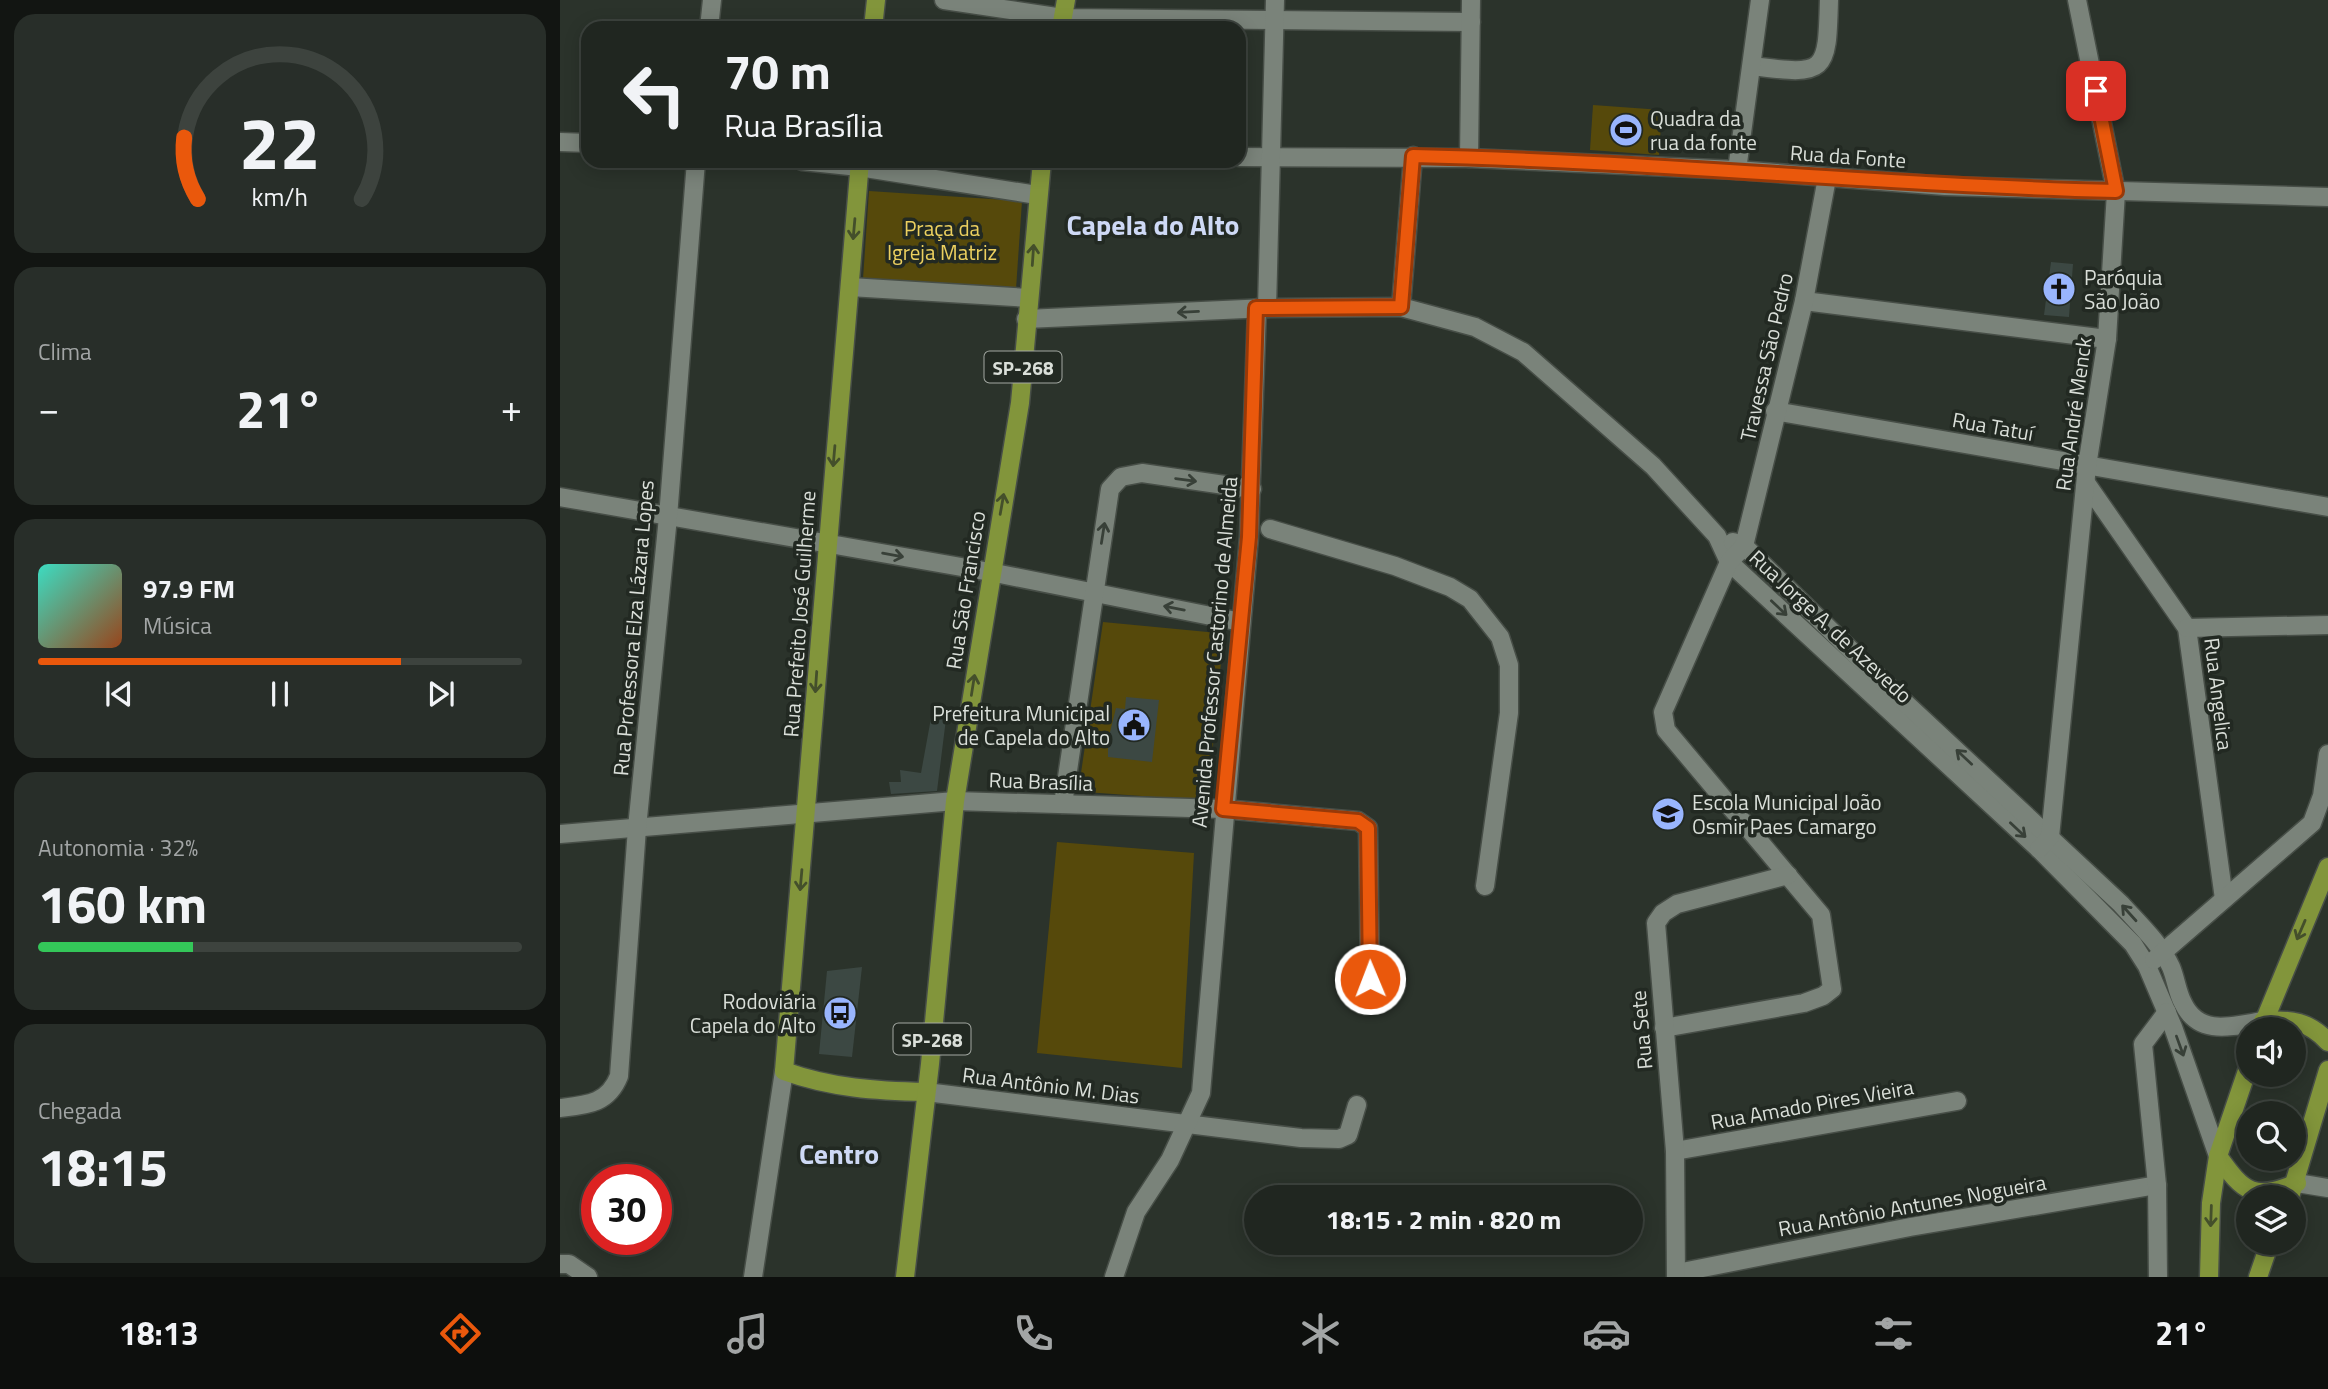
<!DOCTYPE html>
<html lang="pt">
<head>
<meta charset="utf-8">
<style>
  body { margin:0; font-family:"Titillium Web",sans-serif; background:#282e29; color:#f1f3f6; height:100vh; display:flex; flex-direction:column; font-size:26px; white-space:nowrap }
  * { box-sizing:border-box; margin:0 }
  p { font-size:23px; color:#a2a5a5 }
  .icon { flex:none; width:38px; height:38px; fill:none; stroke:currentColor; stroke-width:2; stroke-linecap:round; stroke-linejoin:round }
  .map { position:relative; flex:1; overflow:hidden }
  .side { display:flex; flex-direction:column; gap:14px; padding:14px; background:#121512; width:560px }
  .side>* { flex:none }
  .guide { position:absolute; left:21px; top:21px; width:665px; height:147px; border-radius:21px; box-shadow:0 4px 18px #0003,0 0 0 2px #3d433e; background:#202620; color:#f1f3f6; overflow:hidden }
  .tools { position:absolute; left:1676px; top:1017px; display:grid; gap:14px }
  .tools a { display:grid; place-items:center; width:70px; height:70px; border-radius:50%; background:#202620; box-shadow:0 4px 18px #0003,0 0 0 2px #3d433e; font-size:35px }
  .speed { position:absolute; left:21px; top:1164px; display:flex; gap:14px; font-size:35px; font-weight:700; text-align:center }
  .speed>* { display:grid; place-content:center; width:91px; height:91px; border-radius:50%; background:#202620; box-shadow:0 4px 18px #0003,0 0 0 2px #3d433e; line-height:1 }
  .speed .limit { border:10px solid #d22; background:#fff; color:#111 }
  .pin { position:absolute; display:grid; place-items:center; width:60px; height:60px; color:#fff; margin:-30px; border-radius:14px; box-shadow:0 4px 10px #0006 }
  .me { position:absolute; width:77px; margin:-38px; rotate:359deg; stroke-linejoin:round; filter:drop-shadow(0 0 5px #0008) }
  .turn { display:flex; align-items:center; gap:24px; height:147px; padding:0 28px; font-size:32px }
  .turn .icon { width:91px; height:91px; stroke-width:2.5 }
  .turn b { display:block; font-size:49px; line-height:60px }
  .big { font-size:52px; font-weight:700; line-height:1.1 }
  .side .widget { flex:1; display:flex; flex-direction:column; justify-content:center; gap:10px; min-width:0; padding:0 24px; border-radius:21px; background:#282e29 }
  .side .dial { align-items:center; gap:0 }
  .dial svg { height:182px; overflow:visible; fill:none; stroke:#3d433e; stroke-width:7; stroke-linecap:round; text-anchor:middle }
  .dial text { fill:#f1f3f6; stroke:none }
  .song { display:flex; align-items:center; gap:21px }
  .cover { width:84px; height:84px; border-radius:10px; background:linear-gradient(135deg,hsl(170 70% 55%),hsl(20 70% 35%)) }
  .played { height:7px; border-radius:4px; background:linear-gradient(90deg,#ea580c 75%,#3d433e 75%) }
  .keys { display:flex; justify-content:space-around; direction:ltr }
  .heat { display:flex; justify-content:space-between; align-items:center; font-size:38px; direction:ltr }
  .charge { height:10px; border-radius:5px; background:linear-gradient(90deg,#34c759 32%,#3d433e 0) }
  .trip { position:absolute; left:684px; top:1185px; width:399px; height:70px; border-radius:35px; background:#202620; box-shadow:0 4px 18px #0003,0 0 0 2px #3d433e; font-weight:700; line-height:70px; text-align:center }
  .menu { display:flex; height:112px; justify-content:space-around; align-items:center; background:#0d0f0d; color:#a2a5a5 }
  .menu .icon { width:49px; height:49px }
  .menu .selected { color:#ea580c }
  .menu b { font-size:32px; color:#f1f3f6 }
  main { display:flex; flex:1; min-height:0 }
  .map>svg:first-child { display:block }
</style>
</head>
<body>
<main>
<section class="side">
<div class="widget dial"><svg viewBox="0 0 100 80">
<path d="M14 69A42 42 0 1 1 86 69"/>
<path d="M14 69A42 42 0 0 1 8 42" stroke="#ea580c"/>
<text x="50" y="56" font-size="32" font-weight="700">22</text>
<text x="50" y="72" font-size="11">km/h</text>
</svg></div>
<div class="widget"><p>Clima</p>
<div class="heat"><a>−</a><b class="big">21°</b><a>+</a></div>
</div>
<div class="widget">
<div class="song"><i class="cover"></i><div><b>97.9 FM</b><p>Música</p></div></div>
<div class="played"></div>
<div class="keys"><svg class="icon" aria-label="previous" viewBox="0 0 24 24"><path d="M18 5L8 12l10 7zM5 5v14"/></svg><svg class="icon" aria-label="pause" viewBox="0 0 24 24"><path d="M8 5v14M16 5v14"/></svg><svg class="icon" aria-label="next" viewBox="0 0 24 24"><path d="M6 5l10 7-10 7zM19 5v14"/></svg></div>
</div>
<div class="widget"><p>Autonomia · 32%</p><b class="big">160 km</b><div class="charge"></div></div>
<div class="widget"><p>Chegada</p><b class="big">18:15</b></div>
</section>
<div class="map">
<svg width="1768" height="1277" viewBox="0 0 1768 1277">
  <rect width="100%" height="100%" fill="#2b332b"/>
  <g fill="#56490b">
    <path d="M1033 105 1102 110 1099 155 1030 150Z"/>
    <path d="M309 191 462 201 456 289 303 279Z"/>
    <path d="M543 622 658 633 662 651 649 788 638 800 525 792 519 787Z"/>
    <path d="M497 842 634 853 622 1068 477 1053Z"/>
  </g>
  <g fill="#3c4843">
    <path d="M1491 262 1513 264 1509 317 1484 315Z"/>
    <path d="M566 697 599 700 592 762 548 757V740L556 708 565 709Z"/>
    <path d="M371 718 386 719 377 791 331 794 329 782H341L340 770 361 773Z"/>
    <path d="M302 967 292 1057 259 1054 267 971Z"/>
  </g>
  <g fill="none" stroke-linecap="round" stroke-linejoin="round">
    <defs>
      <g id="minor">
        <path d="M384 0 503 18 911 22"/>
        <path d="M149 28 152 0"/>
        <path d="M1192 66C1267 76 1267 73 1269 0"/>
        <path d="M0 142 28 143"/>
        <path d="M679 157 909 158 1177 170 1385 186 1768 197"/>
        <path d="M909 158 911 0"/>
        <path d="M242 161 299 167 477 195"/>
        <path d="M1177 170 1200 0"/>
        <path d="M290 287 469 298"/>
        <path d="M1244 301 1547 339"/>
        <path d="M841 307 853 156"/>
        <path d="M707 308 715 0"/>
        <path d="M466 319 707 308 841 307 915 327 963 352 1093 466 1157 536 1169 562 1479 849 1573 944 1587 966 1613 1027 1658 1156"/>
        <path d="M1215 411 1768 507"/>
        <path d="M1526 483 1627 628 1664 899"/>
        <path d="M0 497 430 572 681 622"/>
        <path d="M710 529 835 566 890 587 910 599 940 637 949 665V713L925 886"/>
        <path d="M1173 542 1184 546 1340 698 1561 904C1578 923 1600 943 1611 967 1616 979 1617 992 1623 1003 1639 1037 1673 1026 1703 1021"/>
        <path d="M1627 628 1768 625"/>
        <path d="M503 804 550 489 561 477 582 473 692 489"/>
        <path d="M0 834 395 801 663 809 798 821 808 828 810 979"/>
        <path d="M1479 849 1490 837 1527 466 1547 339 1556 192 1517 0"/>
        <path d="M1594 960 1752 823 1762 796 1768 754"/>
        <path d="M1104 1028 1244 1003 1263 996 1272 989 1261 915 1106 730 1103 712 1169 562 1184 546 1244 301 1267 178"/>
        <path d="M366 1092 741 1138 779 1139 788 1135 797 1105"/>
        <path d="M0 1108C27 1105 48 1104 59 1076L77 828 108 517 136 161"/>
        <path d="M1115 1151 1397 1101"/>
        <path d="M1737 1183 1768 1188"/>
        <path d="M0 1264H9L28 1277"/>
        <path d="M1117 1273 1350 1227 1597 1185"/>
        <path d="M193 1277 224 1071"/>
        <path d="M554 1277 576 1212 610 1160 641 1093 689 537 697 308"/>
        <path d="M1116 1277 1115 1151 1096 923 1103 913 1117 904 1228 875"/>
        <path d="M1598 1277 1597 1185 1583 1044 1607 1012"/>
      </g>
      <g id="major">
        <path d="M313 28 316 0"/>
        <path d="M501 28 506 0"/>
        <path d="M300 161 224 1071C271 1088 317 1091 366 1092"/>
        <path d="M1703 1021C1731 1019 1749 1021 1768 1042"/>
        <path d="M1701 1029 1768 867"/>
        <path d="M1658 1156C1684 1193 1694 1201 1737 1183"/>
        <path d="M1730 1197 1768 1070"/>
        <path d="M345 1277 370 1064 395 801 460 403 482 161"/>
        <path d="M1649 1277 1651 1203 1658 1156 1689 1065"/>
        <path d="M1698 1277 1710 1242"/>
      </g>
    </defs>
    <use href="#minor" stroke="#474e47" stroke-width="21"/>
    <use href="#major" stroke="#474e47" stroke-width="21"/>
    <use href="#minor" stroke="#7a837a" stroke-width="18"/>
    <use href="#major" stroke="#82953b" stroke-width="18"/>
  </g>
  <defs><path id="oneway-shaft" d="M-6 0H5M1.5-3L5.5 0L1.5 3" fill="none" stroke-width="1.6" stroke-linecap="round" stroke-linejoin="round" transform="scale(1.75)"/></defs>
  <g stroke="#444f2b">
    <use href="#oneway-shaft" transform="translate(294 229) rotate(95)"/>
    <use href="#oneway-shaft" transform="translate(473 255) rotate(-86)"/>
    <use href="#oneway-shaft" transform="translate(274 456) rotate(95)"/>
    <use href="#oneway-shaft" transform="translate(442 504) rotate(-80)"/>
    <use href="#oneway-shaft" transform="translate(256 682) rotate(94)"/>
    <use href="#oneway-shaft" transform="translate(413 685) rotate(-81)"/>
    <use href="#oneway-shaft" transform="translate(241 880) rotate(95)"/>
    <use href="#oneway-shaft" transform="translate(1741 930) rotate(113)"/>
    <use href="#oneway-shaft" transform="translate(1651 1216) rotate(92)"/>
  </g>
  <g stroke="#384038">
    <use href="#oneway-shaft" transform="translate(628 312) rotate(177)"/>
    <use href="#oneway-shaft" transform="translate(626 480) rotate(8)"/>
    <use href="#oneway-shaft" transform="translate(543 533) rotate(-81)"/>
    <use href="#oneway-shaft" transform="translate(333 555) rotate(10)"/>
    <use href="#oneway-shaft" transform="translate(614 608) rotate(-169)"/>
    <use href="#oneway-shaft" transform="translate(1219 608) rotate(43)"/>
    <use href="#oneway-shaft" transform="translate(1404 757) rotate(-137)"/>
    <use href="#oneway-shaft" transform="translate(1458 830) rotate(43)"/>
    <use href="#oneway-shaft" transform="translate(1569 913) rotate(-132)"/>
    <use href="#oneway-shaft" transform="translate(1620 1046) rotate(70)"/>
  </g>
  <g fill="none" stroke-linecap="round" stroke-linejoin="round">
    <defs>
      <path id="route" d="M810 979 808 828 798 821 663 809 689 537 696 308 841 307 853 156C1088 161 1321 185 1556 191L1536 91"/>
    </defs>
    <use href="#route" stroke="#983908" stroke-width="18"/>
    <use href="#route" stroke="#ea580c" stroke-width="12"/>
  </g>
  <defs>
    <symbol id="stadium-disc" viewBox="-11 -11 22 22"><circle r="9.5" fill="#99b5fd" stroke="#222922"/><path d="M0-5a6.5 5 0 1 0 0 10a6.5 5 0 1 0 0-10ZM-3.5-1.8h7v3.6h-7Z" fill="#111"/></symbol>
    <symbol id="church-disc" viewBox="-11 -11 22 22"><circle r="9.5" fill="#99b5fd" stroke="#222922"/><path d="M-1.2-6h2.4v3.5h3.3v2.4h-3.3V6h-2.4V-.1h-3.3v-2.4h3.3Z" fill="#111"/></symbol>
    <symbol id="civic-disc" viewBox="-11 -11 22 22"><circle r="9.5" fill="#99b5fd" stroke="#222922"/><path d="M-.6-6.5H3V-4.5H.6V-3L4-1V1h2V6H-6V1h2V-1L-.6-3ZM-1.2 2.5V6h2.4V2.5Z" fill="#111"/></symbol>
    <symbol id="school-disc" viewBox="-11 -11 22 22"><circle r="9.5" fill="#99b5fd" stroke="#222922"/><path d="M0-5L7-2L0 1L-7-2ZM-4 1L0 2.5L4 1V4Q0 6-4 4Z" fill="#111"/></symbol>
    <symbol id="bus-disc" viewBox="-11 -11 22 22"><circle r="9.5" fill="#99b5fd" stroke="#222922"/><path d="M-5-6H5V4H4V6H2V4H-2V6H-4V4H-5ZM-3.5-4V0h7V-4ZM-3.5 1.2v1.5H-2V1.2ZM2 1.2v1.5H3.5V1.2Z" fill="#111"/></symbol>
  </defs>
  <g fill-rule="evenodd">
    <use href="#stadium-disc" x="1047" y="111" width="38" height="38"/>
    <use href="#church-disc" x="1480" y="270" width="38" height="38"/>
    <use href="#civic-disc" x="555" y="706" width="38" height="38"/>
    <use href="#school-disc" x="1089" y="795" width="38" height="38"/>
    <use href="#bus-disc" x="261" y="994" width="38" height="38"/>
  </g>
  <g text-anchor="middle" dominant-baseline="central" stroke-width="7" stroke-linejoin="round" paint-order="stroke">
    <g fill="#222922" stroke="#a3a8a2" stroke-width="2">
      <rect x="424.5" y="351.5" width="77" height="31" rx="5"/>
      <rect x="333.5" y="1023.5" width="77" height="31" rx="5"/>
    </g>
    <g font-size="19" font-weight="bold" fill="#dadfd9">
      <text x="463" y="367">SP-268</text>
      <text x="372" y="1039">SP-268</text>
    </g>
    <g font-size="21" fill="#dadfd9" stroke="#222922" text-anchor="start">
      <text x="1090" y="118">Quadra da<tspan x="1090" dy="24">rua da fonte</tspan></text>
      <text x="1524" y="277">Paróquia<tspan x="1524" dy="24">São João</tspan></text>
      <text x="550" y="713" text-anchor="end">Prefeitura Municipal<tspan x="550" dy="24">de Capela do Alto</tspan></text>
      <text x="1132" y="802">Escola Municipal João<tspan x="1132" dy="24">Osmir Paes Camargo</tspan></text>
      <text x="256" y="1001" text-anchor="end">Rodoviária<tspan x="256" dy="24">Capela do Alto</tspan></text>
    </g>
    <g font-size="21" fill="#dadfd9" stroke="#222922">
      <text transform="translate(1288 156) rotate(4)">Rua da Fonte</text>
      <text transform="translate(1206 357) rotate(-77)">Travessa São Pedro</text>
      <text transform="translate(1513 414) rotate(-82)">Rua André Menck</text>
      <text transform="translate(1433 426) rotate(10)">Rua Tatuí</text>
      <text transform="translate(405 590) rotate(-81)">Rua São Francisco</text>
      <text transform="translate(239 614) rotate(-86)">Rua Prefeito José Guilherme</text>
      <text transform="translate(1271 626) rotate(43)">Rua Jorge A. de Azevedo</text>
      <text transform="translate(73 628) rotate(-85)">Rua Professora Elza Lázara Lopes</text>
      <text transform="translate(654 652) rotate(-85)">Avenida Professor Castorino de Almeida</text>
      <text transform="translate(1659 694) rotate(83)">Rua Angelica</text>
      <text transform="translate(481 781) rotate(2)">Rua Brasília</text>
      <text transform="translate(1081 1030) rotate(-95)">Rua Sete</text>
      <text transform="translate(491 1085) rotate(7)">Rua Antônio M. Dias</text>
      <text transform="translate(1252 1104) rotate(-10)">Rua Amado Pires Vieira</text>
      <text transform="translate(1352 1205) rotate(-10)">Rua Antônio Antunes Nogueira</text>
    </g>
    <g font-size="21" fill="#ecd05f" stroke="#222922">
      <text x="382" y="228">Praça da<tspan x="382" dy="24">Igreja Matriz</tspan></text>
    </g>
    <g font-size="28" font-weight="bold" fill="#ced9f5" stroke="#222922">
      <text x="593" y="224">Capela do Alto</text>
      <text x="279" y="1153">Centro</text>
    </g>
  </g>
</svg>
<div class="tools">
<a><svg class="icon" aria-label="sound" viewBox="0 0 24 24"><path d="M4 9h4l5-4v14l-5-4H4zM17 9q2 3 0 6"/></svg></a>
<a><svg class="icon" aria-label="search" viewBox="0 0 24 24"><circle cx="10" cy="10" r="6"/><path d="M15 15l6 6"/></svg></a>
<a><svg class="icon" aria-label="layers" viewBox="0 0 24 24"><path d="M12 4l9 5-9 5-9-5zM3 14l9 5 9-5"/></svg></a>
</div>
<div class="speed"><div class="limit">30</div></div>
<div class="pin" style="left:1536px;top:91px;background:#d93025"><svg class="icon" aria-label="arrive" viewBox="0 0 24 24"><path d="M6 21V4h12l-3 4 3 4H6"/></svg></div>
<svg class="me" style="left:810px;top:979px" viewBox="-20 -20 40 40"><circle r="17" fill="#ea580c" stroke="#fff" stroke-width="3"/><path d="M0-11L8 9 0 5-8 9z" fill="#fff"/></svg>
<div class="trip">18:15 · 2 min · 820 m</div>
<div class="guide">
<div class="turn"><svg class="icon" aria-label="left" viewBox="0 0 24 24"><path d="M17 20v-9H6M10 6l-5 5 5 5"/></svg><div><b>70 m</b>Rua Brasília</div></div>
</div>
</div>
</main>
<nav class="menu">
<b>18:13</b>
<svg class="icon selected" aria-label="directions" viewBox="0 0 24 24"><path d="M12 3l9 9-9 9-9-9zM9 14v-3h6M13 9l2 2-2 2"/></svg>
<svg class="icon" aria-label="music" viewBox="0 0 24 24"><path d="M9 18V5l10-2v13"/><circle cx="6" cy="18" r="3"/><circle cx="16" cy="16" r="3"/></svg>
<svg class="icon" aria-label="phone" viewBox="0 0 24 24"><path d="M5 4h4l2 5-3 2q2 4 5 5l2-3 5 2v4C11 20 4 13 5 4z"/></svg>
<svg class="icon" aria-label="climate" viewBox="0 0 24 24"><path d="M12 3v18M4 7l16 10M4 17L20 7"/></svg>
<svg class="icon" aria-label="car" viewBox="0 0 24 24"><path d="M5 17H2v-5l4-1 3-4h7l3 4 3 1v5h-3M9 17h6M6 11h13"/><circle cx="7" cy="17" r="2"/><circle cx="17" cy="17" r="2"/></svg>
<svg class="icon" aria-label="filters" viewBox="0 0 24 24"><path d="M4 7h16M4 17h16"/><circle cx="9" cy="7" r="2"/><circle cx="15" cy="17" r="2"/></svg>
<b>21°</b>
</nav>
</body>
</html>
